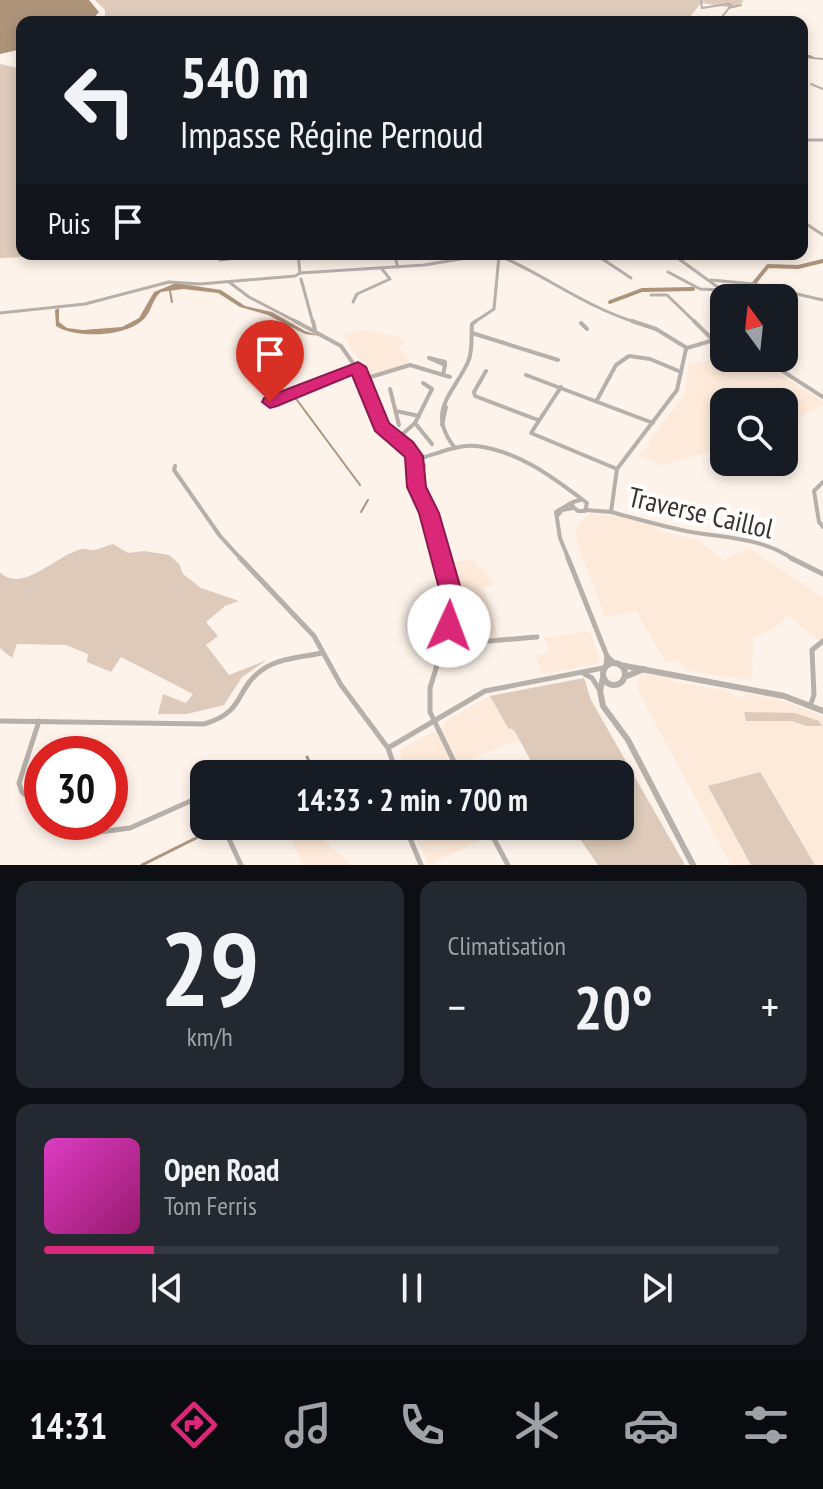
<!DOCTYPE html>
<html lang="fr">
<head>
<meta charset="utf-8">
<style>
  body { margin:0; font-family:"PT Sans Narrow",sans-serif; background:#242831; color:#f1f3f6; height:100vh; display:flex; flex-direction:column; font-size:30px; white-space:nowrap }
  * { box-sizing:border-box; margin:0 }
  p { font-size:26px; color:#9ea1a6 }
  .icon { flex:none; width:44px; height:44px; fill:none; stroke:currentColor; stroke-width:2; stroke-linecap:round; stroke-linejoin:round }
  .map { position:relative; height:865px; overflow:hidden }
  .details { display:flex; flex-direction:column; gap:16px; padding:16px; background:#0d0f14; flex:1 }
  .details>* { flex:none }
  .hud { position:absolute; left:16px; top:16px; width:792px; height:244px; border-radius:16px; box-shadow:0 4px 12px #0003; background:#171b24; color:#f1f3f6; overflow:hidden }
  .needle { width:52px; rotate:345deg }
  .tools { position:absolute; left:710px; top:284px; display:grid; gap:16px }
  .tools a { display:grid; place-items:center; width:88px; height:88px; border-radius:16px; background:#171b24; box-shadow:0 4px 12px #0003; font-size:40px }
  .speed { position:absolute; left:24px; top:736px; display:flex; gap:16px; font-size:40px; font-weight:700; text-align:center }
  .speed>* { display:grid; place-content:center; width:104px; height:104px; border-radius:50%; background:#171b24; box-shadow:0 4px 12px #0003; line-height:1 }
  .speed .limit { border:12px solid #d22; background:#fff; color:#111 }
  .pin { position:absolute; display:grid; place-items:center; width:68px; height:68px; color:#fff; margin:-82px -34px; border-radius:50% 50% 50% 0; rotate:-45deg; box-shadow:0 0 8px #0007 }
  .pin .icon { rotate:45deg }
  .me { position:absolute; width:88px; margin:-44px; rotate:2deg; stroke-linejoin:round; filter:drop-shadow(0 0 6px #0008) }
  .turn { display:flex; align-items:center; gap:28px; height:168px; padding:0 32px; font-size:36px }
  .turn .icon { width:104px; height:104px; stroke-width:2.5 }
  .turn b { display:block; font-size:56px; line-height:68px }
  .then { display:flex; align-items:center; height:76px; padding:0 32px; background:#0003; gap:16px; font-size:30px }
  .big { font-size:60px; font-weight:700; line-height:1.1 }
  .details .card { flex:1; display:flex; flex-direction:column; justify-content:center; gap:12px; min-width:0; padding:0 28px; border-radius:16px; background:#242831 }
  .details .dial { align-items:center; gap:0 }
  .dial b { font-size:104px; line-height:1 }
  .song { display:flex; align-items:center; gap:24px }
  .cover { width:96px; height:96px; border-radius:12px; background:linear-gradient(135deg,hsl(310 70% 55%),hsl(320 70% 35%)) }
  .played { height:8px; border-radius:4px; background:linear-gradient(90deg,#db2777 15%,#363941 15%) }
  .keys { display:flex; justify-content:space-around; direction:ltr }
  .heat { display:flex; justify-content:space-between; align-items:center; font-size:44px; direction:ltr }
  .details .tiles { flex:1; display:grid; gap:16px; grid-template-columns:1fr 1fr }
  .card:last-child { grid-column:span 2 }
  .trip { position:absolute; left:190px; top:760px; width:444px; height:80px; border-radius:16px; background:#171b24; box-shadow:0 4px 12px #0003; font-weight:700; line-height:80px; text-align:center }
  .tabs { display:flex; height:128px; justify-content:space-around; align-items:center; background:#090b0e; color:#9ea1a6 }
  .tabs .icon { width:56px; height:56px }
  .tabs .active { color:#db2777 }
  .tabs b { font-size:36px; color:#f1f3f6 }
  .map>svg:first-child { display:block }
</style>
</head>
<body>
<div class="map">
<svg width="823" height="865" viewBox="0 0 823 865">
  <rect width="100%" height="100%" fill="#fdf3ea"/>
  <g fill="#fdeada">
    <path d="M366 330 398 336 406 344 398 347 410 362 371 376 342 334Z"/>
    <path d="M726 358H742L762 373 774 370 823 402V405L784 425V402H724V447L663 465 638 455 651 444 649 441 684 395 689 364Z"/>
    <path d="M591 513 635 518 664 532 699 540 723 560 749 548 823 597V639L818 640 789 616 765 634 753 638 752 681 686 670 678 660 666 663 636 611 605 618 576 538 577 526Z"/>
    <path d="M473 559 495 585 483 588 498 636 464 642 456 638 463 607 453 569 457 568 455 562Z"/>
    <path d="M585 632 591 633 600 660 597 664 543 674 535 656 551 652 543 638Z"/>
    <path d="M645 672 673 678 674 682 729 691 733 695 743 697 747 694 776 699 823 716V865H731L637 689 640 676Z"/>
    <path d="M490 696 508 728 514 730 519 739 452 767 455 774H408L399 750 446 726 444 722Z"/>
    <path d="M285 826H307L352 865H303Z"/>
    <path d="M419 826H483L485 830 481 833 484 838 430 865 417 841Z"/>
  </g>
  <g fill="#ddcaba">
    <path d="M95 0H742L743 2 733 8 701 3 686 22H124L105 16V10Z"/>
    <path d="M0 64 22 69V254H91L0 258Z"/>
    <path d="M113 544 128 553 144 551 169 555 179 564 183 574 201 588 239 601 225 606 206 622 218 636 206 645 229 675 267 660 242 677 224 705 187 714H158L163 694 186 703 193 694 121 657 111 672 87 662 88 654 66 645 17 644 12 658 0 648V572C22 595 57 554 82 549 86 548 90 551 95 550 101 549 107 545 113 544Z"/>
    <path d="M584 678 591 700 685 865H598L571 826H620V774H538L514 730 508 728 490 696Z"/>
    <path d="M744 712 795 713 819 721 822 726H806L792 721H746Z"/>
    <path d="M760 772 765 780 815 865H751L708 786Z"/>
  </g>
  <g fill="#ae937b">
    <path d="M0 0H89L99 12 90 22H22V49L0 54Z"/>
    <path d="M176 283 221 290 245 306 272 312 305 331 320 336 305 334 268 315 240 307 218 293 183 289 161 292C152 299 152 311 144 319 126 337 76 339 56 326L55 310 59 308V322L67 328 83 330 122 327 139 318 154 292Z"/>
  </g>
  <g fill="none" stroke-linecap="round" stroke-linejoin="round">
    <g stroke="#ae937b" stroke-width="2">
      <path d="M802 54 812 57"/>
      <path d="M170 291 172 302"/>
      <path d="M294 396 360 485"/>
      <path d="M361 512 368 500"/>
    </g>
    <g stroke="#ae937b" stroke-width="3">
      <path d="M307 757 315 774"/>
      <path d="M142 865 214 829"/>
    </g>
    <g stroke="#ae937b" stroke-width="4">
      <path d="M727 290 751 287 768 266 798 267 823 261"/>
      <path d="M610 302 642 290 693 289"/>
    </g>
    <g stroke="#b7afa9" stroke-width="2">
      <path d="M701 1 702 8 728 4 731 5 729 8"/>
      <path d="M718 22 729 8 741 5"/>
      <path d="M802 57 823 59"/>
      <path d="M811 84 823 89"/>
      <path d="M802 140H823"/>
    </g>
    <g stroke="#b7afa9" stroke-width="3">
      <path d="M802 140H823"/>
      <path d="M802 221 823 235"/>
      <path d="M298 254 300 273"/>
      <path d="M394 254 398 267"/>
      <path d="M496 254C545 275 587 308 638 323"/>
      <path d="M595 254 631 278"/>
      <path d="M672 254 719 288 717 304 724 314"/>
      <path d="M220 260 269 254"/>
      <path d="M668 272 700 289 720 290"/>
      <path d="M301 279 313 323"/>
      <path d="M711 280 754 284 823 300"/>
      <path d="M229 282 249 297 299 323"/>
      <path d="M651 295H667L696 323"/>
      <path d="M353 302 357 294 390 279 382 269"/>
      <path d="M0 313 85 304 169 282 200 284 295 276 300 273 424 265 491 254"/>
      <path d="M473 323 494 309 499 256"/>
    </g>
    <g stroke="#b7afa9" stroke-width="4">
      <path d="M295 321 341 346 364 379 381 427 411 451C416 489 432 523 442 560"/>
      <path d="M313 321 315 330"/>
      <path d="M632 321 656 329 687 348"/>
      <path d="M694 321 713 340"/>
      <path d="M581 323 587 329"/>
      <path d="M472 333 558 360"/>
      <path d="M687 348 724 337"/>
      <path d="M429 358 445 362V365Z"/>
      <path d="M762 358 823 397"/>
      <path d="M767 358 777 367"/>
      <path d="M486 371 474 392 475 396 538 420"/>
      <path d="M443 375 445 365"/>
      <path d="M526 375 653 423"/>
      <path d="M364 379 410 365 450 377"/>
      <path d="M561 387 531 433 617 469"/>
      <path d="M390 389 399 425"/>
      <path d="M597 400 616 365 629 356 650 359 681 372"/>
      <path d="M270 402 357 367"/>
      <path d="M396 411 419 416"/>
      <path d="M415 423 432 444"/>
      <path d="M442 425 446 407"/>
      <path d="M397 439 415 423 432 389 423 383"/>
      <path d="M455 448C426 411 452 396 468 362 473 352 471 336 472 324L476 321"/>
      <path d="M415 460C434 455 457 444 476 446 519 451 554 478 587 503L585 511H578L572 506 573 502 580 500"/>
      <path d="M175 466 174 470 220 536 242 560"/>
      <path d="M823 482 814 491 819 522 823 527"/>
      <path d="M422 498 427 491 421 482 424 465"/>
      <path d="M586 510 611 512 617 469 677 390 686 349"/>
      <path d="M611 512C638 519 664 527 691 532 726 538 764 538 794 560"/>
      <path d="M558 515 562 510 573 508"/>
      <path d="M569 560 560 538 556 512 571 503"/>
    </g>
    <g stroke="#b7afa9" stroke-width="5">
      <path d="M240 558 314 636 341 685 388 748 397 774"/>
      <path d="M441 558 452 596 449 626 430 688V712L460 774"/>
      <path d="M568 558 607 656 614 663"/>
      <path d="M791 558 823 574"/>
      <path d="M439 655 477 642 537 637"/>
      <path d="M606 665 607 656"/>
      <path d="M583 673 592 678 599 689"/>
      <path d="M810 706 814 695 812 650 823 641"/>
      <path d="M0 721 204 724C246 712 234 690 262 670 279 658 302 657 322 653"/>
      <path d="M39 721 19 783 22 792 42 809"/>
      <path d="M388 748 485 691 603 668"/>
      <path d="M58 822 77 835 130 828 204 795"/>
      <path d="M223 826 241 865"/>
      <path d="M405 826 421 865"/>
      <path d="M487 826 508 865"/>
    </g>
    <g stroke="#b7afa9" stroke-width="6">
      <circle cx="614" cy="674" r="11"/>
      <path d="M620 665 784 696 823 711"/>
      <path d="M627 676 644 669"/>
      <path d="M603 678 600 691 603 706 628 740 693 865"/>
    </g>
  </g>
  <path fill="#db2777" stroke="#8e194d" stroke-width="2" d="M358 362 366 367 389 423 413 442 423 456 426 487 439 513 463 596 456 632 449 635 441 632 438 626 441 596 419 513 407 487 405 457 375 431 352 375 277 406 270 408 262 402 264 398Z"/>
  <g text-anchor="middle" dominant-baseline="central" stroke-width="8" stroke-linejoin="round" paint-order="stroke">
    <g font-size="28" fill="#39322d" stroke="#fff">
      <text transform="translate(701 512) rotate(13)">Traverse Caillol</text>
    </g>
  </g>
</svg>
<div class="tools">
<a><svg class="needle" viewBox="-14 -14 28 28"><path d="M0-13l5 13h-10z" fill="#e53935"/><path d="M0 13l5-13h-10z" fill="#9ea1a6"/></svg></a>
<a><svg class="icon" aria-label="search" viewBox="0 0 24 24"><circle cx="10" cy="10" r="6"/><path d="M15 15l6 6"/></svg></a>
</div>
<div class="speed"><div class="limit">30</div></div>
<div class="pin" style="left:270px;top:402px;background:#d93025"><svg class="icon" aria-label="arrive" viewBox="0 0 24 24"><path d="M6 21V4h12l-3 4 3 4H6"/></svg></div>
<svg class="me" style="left:449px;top:626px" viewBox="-20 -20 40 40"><circle r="19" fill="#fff"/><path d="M0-13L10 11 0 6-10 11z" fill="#db2777"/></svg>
<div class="trip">14:33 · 2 min · 700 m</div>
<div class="hud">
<div class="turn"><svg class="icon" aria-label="left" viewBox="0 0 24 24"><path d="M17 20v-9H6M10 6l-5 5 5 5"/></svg><div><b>540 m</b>Impasse Régine Pernoud</div></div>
<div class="then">Puis<svg class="icon" aria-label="arrive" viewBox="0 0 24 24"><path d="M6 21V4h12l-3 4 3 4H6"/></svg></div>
</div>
</div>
<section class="details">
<div class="tiles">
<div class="card dial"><b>29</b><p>km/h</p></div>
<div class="card"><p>Climatisation</p>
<div class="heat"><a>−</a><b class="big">20°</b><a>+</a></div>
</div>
<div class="card">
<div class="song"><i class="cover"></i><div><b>Open Road</b><p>Tom Ferris</p></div></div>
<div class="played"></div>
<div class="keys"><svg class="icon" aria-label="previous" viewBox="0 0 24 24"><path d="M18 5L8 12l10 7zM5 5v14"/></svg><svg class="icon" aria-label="pause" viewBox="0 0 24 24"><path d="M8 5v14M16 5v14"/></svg><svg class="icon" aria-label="next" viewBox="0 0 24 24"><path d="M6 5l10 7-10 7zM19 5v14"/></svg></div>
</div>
</div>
</section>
<nav class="tabs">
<b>14:31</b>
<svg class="icon active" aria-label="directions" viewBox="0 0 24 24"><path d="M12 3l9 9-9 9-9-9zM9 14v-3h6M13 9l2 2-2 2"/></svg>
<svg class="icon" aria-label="music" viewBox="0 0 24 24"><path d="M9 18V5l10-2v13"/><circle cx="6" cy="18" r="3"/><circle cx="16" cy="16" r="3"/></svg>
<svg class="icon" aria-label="phone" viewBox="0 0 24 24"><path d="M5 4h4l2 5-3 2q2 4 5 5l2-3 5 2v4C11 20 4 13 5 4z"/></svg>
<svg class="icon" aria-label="climate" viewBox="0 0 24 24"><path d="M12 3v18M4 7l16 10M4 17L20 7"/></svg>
<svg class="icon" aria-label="car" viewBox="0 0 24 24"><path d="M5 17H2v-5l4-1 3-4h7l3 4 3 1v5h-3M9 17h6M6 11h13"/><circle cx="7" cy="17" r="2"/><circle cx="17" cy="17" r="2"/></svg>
<svg class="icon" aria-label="filters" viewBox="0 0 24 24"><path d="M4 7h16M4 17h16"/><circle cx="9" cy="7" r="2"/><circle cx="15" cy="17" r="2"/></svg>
</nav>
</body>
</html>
